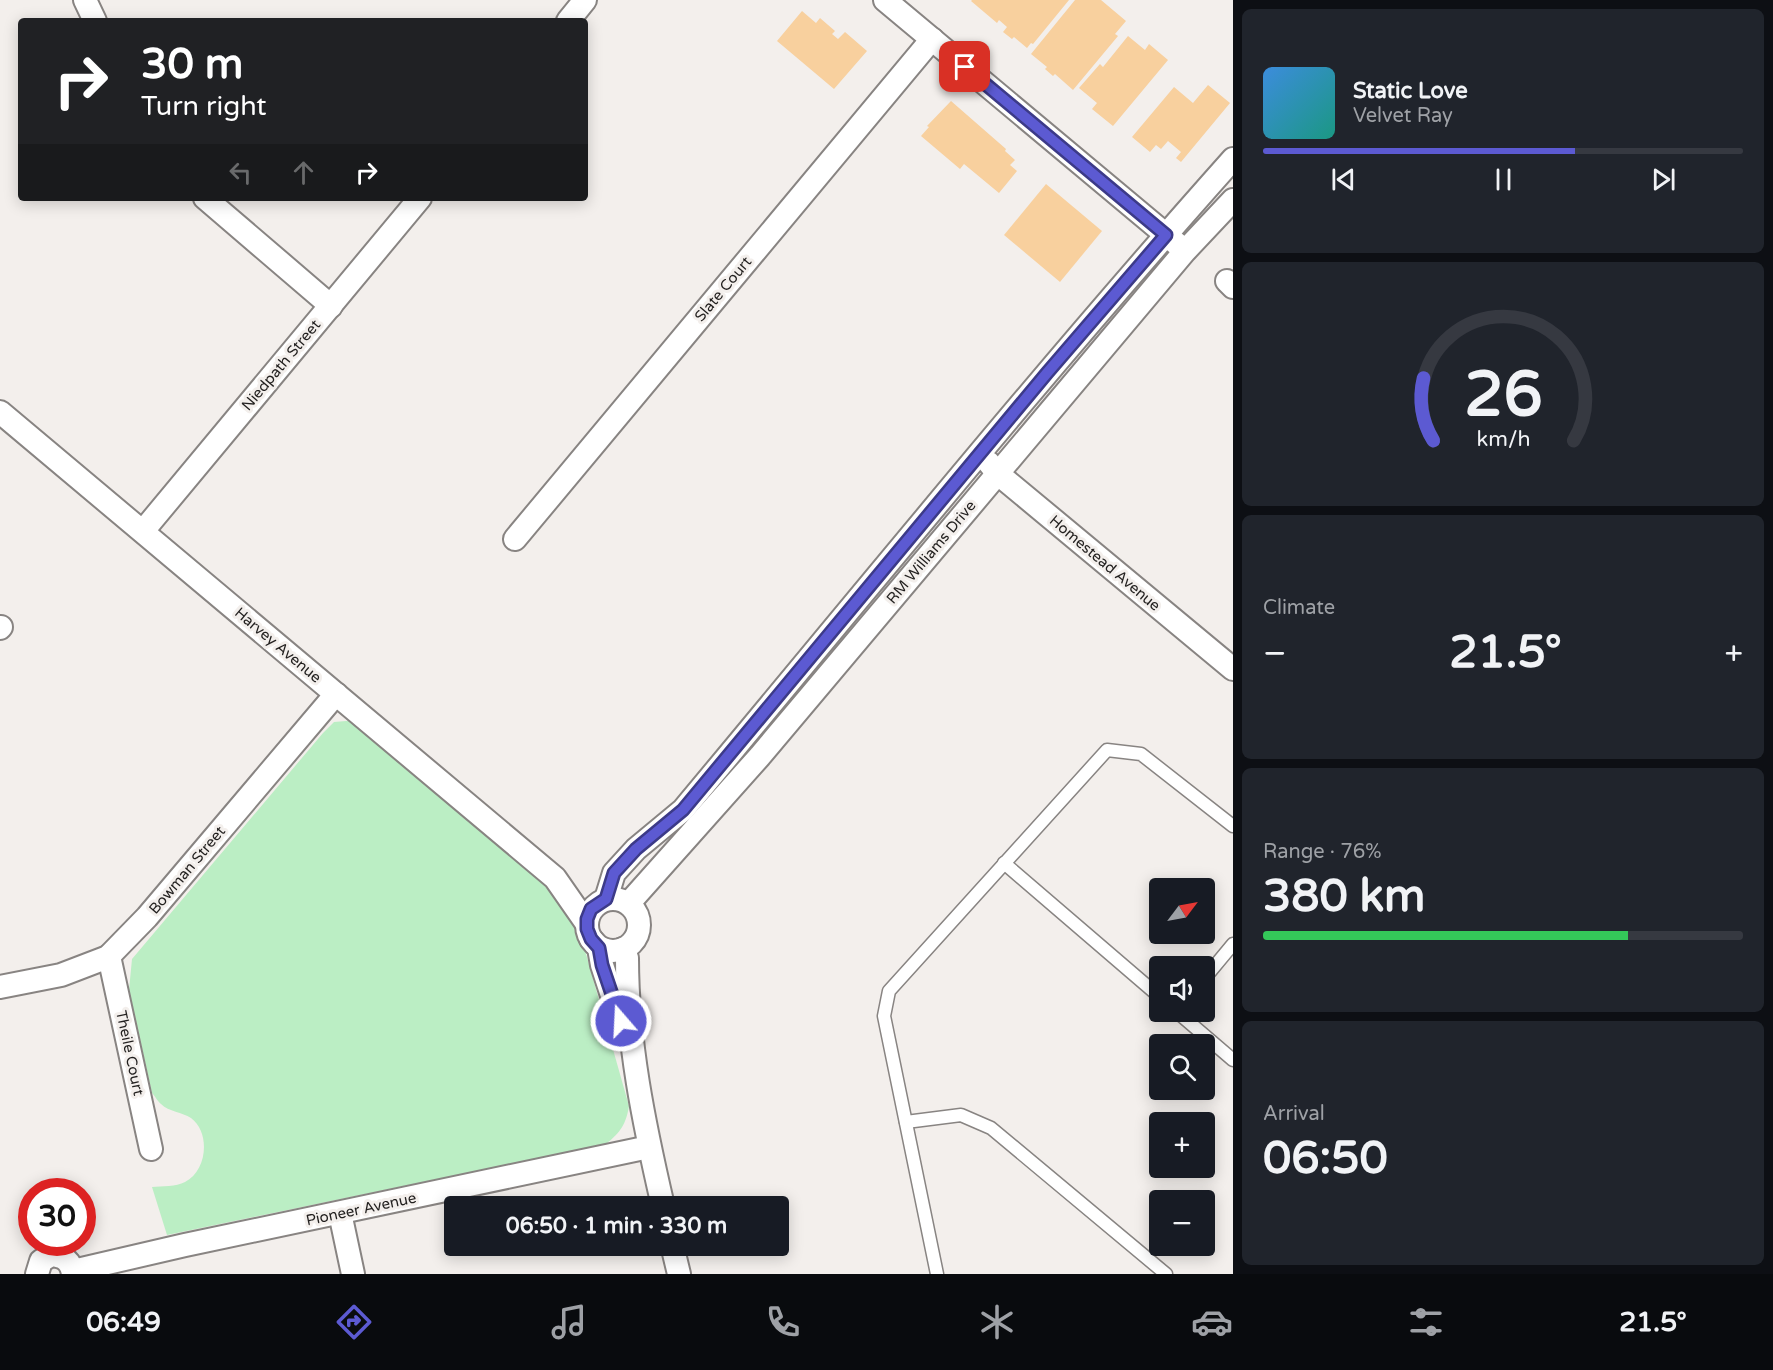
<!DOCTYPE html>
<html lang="en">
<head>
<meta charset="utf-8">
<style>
  body { margin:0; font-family:"Varela Round",sans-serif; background:#20242c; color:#f1f3f6; height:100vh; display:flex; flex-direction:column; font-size:22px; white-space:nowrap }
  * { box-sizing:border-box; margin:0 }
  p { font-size:20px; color:#9ea1a6 }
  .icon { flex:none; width:33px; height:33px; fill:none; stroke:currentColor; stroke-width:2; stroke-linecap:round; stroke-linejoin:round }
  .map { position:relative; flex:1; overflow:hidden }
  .sheet { display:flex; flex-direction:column; gap:9px; padding:9px; background:#0d0f14; width:540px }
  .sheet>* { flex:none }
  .guide { position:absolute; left:18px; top:18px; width:570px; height:183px; border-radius:6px; box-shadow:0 3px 15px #0003; background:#202124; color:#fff; overflow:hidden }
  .needle { width:39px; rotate:58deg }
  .tools { position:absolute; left:1149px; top:878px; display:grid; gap:12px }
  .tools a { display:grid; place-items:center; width:66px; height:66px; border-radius:6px; background:#171b24; box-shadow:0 3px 15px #0003; font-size:30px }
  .speed { position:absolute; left:18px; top:1178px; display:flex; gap:12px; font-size:30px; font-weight:700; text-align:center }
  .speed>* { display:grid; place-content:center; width:78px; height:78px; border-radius:50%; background:#171b24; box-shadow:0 3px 15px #0003; line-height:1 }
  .speed .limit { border:9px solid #d22; background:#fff; color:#111 }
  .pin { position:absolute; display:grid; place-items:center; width:51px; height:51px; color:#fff; margin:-26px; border-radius:12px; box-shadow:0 3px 9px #0006 }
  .me { position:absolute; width:66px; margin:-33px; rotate:341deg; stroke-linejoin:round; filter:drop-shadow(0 0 4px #0008) }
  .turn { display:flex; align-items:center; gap:21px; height:126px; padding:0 24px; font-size:27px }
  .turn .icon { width:78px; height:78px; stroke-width:2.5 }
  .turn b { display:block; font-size:42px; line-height:51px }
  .lanes { display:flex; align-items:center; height:57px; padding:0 24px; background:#0003; justify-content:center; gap:30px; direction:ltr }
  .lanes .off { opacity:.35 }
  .big { font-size:45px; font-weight:700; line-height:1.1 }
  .sheet .tile { flex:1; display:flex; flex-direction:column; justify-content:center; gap:9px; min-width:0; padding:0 21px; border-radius:9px; background:#20242c }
  .sheet .dial { align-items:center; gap:0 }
  .dial svg { height:156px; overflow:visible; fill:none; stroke:#363941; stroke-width:7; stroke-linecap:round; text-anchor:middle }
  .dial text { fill:#f1f3f6; stroke:none }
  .song { display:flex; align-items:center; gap:18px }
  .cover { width:72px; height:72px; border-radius:9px; background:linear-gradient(135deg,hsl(210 70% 55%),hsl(170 70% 35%)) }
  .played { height:6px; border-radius:3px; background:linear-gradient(90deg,#5c5ad2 65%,#363941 65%) }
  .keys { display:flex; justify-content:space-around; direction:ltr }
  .heat { display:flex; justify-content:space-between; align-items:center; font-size:33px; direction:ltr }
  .charge { height:9px; border-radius:4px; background:linear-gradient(90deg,#34c759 76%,#363941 0) }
  .trip { position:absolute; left:444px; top:1196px; width:345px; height:60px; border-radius:6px; background:#171b24; box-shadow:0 3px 15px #0003; font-weight:700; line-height:60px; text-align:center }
  .menu { display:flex; height:96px; justify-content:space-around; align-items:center; background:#090b0e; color:#9ea1a6 }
  .menu .icon { width:42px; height:42px }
  .menu .on { color:#5c5ad2 }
  .menu b { font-size:27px; color:#f1f3f6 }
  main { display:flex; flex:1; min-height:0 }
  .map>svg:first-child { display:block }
</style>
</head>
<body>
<main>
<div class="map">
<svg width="1233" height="1274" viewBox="0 0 1233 1274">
  <rect width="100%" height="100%" fill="#f3efec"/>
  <path fill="#bbeec4" d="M346 721H360L550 883 579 929 629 1106C626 1124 621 1132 606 1144L167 1235 152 1187C162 1186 176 1187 185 1182 207 1171 211 1133 191 1118 182 1112 169 1112 161 1104 158 1102 155 1096 152 1093L129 990 132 959 323 733 334 722Z"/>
  <g fill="#f8d09e">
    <path d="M972 0H1069L1033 44 1031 43 1027 48 1014 37 1012 39 1003 32 1007 27 999 20 997 23 971 1Z"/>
    <path d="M1075 0H1101L1126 21 1115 34 1118 36 1073 90 1055 74 1053 76 1045 69 1047 67 1031 54Z"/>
    <path d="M802 11 816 23 820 18 835 31 832 34 838 39 845 32 867 51 834 89 777 41Z"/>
    <path d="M1128 36 1145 50 1149 44 1168 60 1113 126 1092 109 1097 103 1079 88 1100 64 1103 67Z"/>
    <path d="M1208 85 1230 103 1181 162 1176 158 1181 152 1168 141 1161 149 1156 145 1150 152 1132 137 1174 87 1193 103Z"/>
    <path d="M951 101 1006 149 1005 151 1015 160 1010 165 1017 171 999 193 964 164 960 169 921 136 929 127 927 126Z"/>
    <path d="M1046 184 1102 231 1060 282 1004 235Z"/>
  </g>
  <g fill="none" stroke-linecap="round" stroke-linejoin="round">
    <defs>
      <g id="service">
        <path d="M1004 863 1160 997"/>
        <path d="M1204 979 1233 944"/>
        <path d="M1176 1011 1233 1060"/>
        <path d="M906 1122 961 1115 991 1128 1166 1274"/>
        <path d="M937 1274 884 1016 889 991 1107 750 1141 754 1233 826"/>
      </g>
      <g id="minor">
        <path d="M85 0 95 21"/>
        <path d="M885 0 1177 244"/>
        <path d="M568 21 585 0"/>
        <path d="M205 198 331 306"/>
        <path d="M1227 281 1233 287"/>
        <path d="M0 412 555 878 587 924"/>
        <path d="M989 463 997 473 1233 669"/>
        <path d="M143 531 420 198"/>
        <path d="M515 539 932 39"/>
        <path d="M0 628 1 627"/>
        <circle cx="613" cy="925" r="26"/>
        <path d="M606 899 614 873 636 849 683 810C865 592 1044 371 1233 159"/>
        <path d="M629 903 760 756 1185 251 1233 200"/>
        <path d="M591 939 599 948 602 965 623 1029"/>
        <path d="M623 949 627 958C627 1042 644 1124 663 1206"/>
        <path d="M109 956 151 1149"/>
        <path d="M0 987 61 975 108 957 147 917 336 694"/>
        <path d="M340 1213 353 1274"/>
        <path d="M672 1245 679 1274"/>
        <path d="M73 1271 185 1245 649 1147"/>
        <path d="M37 1274 41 1261 51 1255C64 1256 71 1261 73 1274"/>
      </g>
    </defs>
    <use href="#service" stroke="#888482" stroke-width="15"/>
    <use href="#minor" stroke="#888482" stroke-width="26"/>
    <use href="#service" stroke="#fff" stroke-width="12"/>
    <use href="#minor" stroke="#fff" stroke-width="22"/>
  </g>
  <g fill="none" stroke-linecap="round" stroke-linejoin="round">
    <defs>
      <path id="route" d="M621 1021 602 965 599 948 591 939 587 929V919L591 909 606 899 614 873 636 849 683 810 1047 373 1166 235 965 67"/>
    </defs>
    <use href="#route" stroke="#3c3a88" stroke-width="15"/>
    <use href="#route" stroke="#5c5ad2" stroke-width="10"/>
  </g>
  <g text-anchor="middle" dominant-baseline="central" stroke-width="6" stroke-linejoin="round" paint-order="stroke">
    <g font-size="15" fill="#211f1e" stroke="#f3efec">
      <text transform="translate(723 289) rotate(-50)">Slate Court</text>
      <text transform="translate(281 365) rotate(-50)">Niedpath Street</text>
      <text transform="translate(931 552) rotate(-50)">RM Williams Drive</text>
      <text transform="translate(1105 563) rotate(40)">Homestead Avenue</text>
      <text transform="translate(278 645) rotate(40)">Harvey Avenue</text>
      <text transform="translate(187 870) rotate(-50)">Bowman Street</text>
      <text transform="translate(130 1053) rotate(78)">Theile Court</text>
      <text transform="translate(361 1209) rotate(-12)">Pioneer Avenue</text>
    </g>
  </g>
</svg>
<div class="tools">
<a><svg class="needle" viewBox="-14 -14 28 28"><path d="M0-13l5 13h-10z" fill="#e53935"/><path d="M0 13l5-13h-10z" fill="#9ea1a6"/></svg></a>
<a><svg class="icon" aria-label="sound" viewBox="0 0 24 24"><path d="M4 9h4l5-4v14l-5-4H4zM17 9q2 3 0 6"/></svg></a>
<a><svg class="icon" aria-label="search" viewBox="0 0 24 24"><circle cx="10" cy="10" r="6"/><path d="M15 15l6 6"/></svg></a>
<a>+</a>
<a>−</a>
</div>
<div class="speed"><div class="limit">30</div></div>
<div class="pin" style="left:965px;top:67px;background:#d93025"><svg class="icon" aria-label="arrive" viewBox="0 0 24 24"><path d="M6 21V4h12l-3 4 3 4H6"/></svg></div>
<svg class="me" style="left:621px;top:1021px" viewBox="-20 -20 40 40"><circle r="17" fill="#5c5ad2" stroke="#fff" stroke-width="3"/><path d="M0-11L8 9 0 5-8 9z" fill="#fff"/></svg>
<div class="trip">06:50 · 1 min · 330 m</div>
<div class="guide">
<div class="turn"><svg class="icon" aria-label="right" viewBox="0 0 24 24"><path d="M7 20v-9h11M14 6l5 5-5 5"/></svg><div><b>30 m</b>Turn right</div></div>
<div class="lanes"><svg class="icon off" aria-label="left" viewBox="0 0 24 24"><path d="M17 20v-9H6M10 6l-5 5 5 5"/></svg><svg class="icon off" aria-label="ahead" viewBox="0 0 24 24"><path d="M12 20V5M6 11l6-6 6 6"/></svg><svg class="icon" aria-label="right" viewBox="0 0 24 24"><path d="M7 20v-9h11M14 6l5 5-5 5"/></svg></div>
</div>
</div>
<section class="sheet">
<div class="tile">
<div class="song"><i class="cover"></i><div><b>Static Love</b><p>Velvet Ray</p></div></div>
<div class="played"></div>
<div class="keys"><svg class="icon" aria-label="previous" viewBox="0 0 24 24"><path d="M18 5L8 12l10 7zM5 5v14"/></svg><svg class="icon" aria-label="pause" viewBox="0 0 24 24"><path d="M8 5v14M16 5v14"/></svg><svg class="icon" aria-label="next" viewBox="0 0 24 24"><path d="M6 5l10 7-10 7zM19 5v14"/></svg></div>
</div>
<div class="tile dial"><svg viewBox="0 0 100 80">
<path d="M14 69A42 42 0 1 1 86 69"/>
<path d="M14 69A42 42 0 0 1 9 37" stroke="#5c5ad2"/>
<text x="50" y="56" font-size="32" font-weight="700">26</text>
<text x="50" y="72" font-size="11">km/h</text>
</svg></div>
<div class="tile"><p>Climate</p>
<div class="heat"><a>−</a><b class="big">21.5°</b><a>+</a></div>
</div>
<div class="tile"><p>Range · 76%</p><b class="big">380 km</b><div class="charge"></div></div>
<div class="tile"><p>Arrival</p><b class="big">06:50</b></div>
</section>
</main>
<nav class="menu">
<b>06:49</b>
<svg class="icon on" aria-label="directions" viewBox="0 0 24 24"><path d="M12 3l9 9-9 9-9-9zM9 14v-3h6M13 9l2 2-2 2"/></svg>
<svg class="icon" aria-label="music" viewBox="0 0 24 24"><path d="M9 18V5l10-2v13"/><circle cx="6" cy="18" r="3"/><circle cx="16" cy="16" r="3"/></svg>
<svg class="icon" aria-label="phone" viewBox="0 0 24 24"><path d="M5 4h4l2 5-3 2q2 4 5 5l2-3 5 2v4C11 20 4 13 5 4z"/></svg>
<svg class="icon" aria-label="climate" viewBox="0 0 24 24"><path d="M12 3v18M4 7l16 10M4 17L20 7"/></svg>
<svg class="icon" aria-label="car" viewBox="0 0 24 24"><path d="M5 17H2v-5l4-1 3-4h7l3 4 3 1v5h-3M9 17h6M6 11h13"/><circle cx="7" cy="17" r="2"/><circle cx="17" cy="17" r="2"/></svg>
<svg class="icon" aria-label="filters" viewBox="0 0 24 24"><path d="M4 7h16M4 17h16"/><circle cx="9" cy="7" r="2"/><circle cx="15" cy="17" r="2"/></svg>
<b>21.5°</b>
</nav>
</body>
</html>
